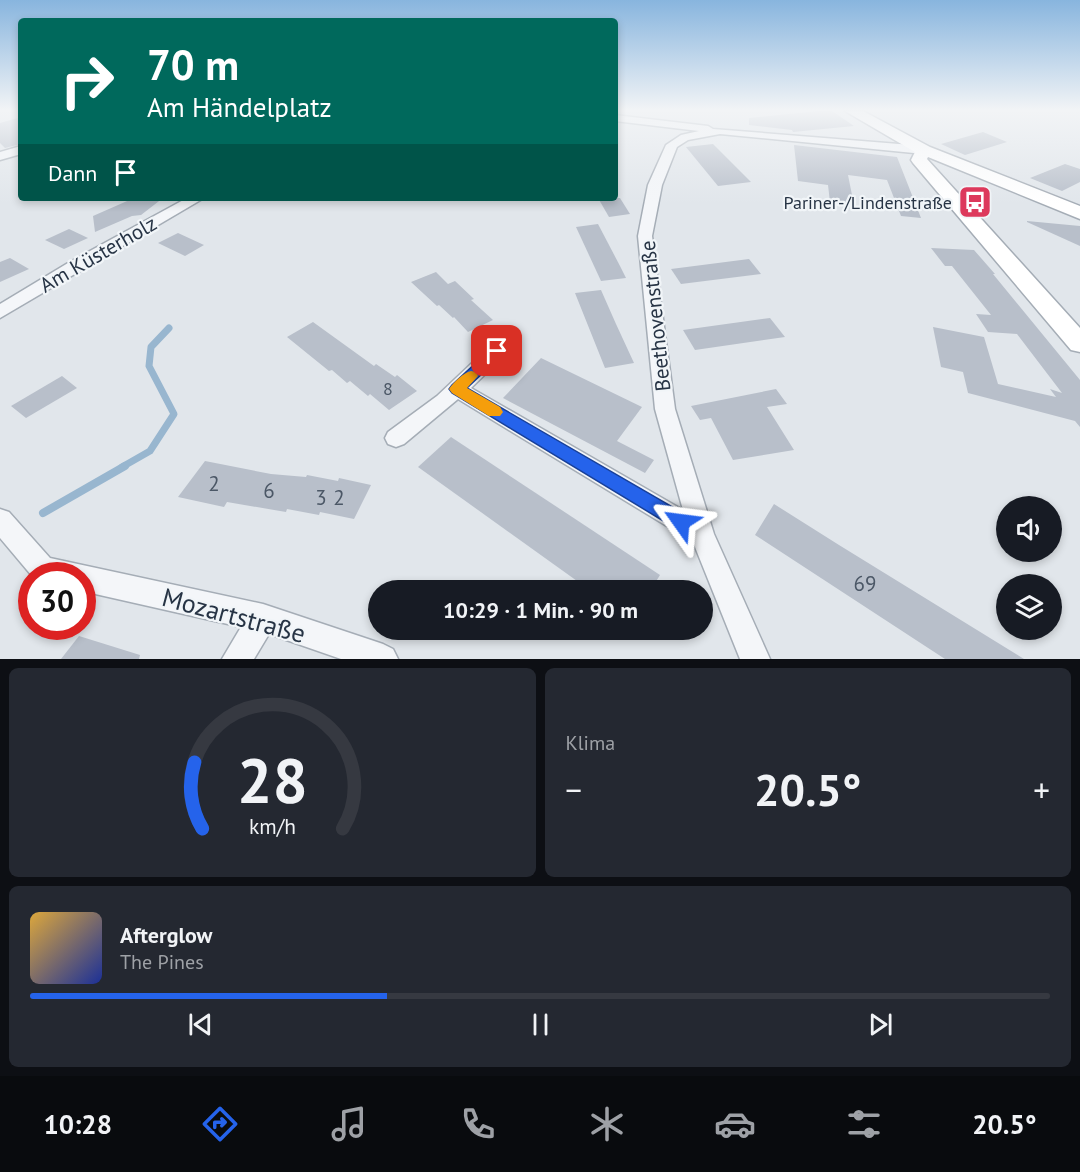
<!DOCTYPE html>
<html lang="de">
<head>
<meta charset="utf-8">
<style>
  body { margin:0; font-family:"PT Sans",sans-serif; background:#242831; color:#f1f3f6; height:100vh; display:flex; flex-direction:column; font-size:22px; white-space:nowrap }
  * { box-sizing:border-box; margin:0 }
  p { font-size:20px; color:#9ea1a6 }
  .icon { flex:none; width:33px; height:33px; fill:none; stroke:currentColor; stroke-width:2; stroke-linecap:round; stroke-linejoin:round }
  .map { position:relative; height:659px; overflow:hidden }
  .details { display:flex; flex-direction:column; gap:9px; padding:9px; background:#0d0f14; flex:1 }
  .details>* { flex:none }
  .top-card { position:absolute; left:18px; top:18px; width:600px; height:183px; border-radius:6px; box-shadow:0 3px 9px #0003; background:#00695c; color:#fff; overflow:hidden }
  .tools { position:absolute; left:996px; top:496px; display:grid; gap:12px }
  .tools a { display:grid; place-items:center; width:66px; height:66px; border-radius:50%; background:#171b24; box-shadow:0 3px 9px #0003; font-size:30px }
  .speed { position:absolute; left:18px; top:562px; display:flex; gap:12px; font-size:30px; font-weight:700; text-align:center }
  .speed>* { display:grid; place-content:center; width:78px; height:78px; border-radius:50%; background:#171b24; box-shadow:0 3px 9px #0003; line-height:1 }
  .speed .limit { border:9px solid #d22; background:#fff; color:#111 }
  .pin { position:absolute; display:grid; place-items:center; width:51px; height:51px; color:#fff; margin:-26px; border-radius:12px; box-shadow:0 3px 9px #0006 }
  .me { position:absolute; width:66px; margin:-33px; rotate:301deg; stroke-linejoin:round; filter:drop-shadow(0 0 4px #0008) }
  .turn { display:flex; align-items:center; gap:21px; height:126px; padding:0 30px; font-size:27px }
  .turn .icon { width:78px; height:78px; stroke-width:2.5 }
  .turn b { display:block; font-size:42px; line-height:51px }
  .then { display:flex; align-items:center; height:57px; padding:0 30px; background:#0003; gap:12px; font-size:22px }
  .big { font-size:45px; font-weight:700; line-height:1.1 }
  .details .widget { flex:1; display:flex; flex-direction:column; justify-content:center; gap:9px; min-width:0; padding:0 21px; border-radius:9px; background:#242831 }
  .details .dial { align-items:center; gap:0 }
  .dial svg { height:156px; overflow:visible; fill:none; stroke:#363941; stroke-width:7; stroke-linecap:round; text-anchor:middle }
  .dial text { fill:#f1f3f6; stroke:none }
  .song { display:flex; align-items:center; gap:18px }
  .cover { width:72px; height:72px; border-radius:9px; background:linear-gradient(135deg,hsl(40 70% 55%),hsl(230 70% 35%)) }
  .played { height:6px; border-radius:3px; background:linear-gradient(90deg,#2563eb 35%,#363941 35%) }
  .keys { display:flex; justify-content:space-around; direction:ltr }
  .heat { display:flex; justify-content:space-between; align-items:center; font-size:33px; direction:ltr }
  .details .tiles { flex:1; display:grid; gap:9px; grid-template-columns:1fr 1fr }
  .widget:last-child { grid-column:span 2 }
  .trip { position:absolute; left:368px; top:580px; width:345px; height:60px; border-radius:30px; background:#171b24; box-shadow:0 3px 9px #0003; font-weight:700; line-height:60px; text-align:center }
  .menu { display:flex; height:96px; justify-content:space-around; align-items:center; background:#090b0e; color:#9ea1a6 }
  .menu .icon { width:42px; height:42px }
  .menu .on { color:#2563eb }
  .menu b { font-size:27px; color:#f1f3f6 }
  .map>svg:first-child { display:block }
</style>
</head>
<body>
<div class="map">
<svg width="1080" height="659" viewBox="0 0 1080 659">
  <rect width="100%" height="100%" fill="#e1e6eb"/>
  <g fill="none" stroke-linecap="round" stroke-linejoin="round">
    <path stroke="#98b6cf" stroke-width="7" d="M122 467 150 451 174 414 149 366 151 347 169 328"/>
    <path stroke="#98b6cf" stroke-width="8" d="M43 513 125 466"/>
  </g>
  <g fill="#b8bfca">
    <path d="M818 111H832L854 126 793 132 792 130 749 125V118Z"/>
    <path d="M21 117V144L5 148 0 143V123Z"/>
    <path d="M983 132 1007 142 965 155 941 144Z"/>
    <path d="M713 144 751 182 718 186 686 147Z"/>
    <path d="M794 145 897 157 921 218 901 216 887 180 848 175 854 205 830 202 828 185 798 181Z"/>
    <path d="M1065 164 1080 169V182L1062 191 1030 178Z"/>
    <path d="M134 198H163L141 215 132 216 95 232 93 216Z"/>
    <path d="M598 198H620L630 214 609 217Z"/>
    <path d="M1027 221 1080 226V246L1027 222Z"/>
    <path d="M598 224 620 266 626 278 601 281 576 227Z"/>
    <path d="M69 229 88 238 64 249 45 240Z"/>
    <path d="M178 233 204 245 185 256 158 243Z"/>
    <path d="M931 248 974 250 995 274H993L1080 380V427L1075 421 968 393 963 372 941 367 933 327 984 337 998 384 1056 397 1050 389 1062 393 1017 334 988 332 976 314 991 315 952 266H945Z"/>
    <path d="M10 258 29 269 0 282V262Z"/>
    <path d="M749 259 761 274 681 284 671 269Z"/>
    <path d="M436 272 448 284 455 281 474 299 471 300 493 320 468 332 454 317 453 318 439 305 437 306 411 282Z"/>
    <path d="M601 290 616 324 634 363 605 368 575 293Z"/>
    <path d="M770 318 785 337 695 350 683 330Z"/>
    <path d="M313 322 374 366 376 364 395 377 397 375 417 391 389 410 370 394 368 396 350 381 347 383 332 370 329 371 287 337Z"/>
    <path d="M541 358 642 407 617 441 654 460 645 473 503 398Z"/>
    <path d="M62 376 77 388 26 418 11 406Z"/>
    <path d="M776 389 787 404 767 407 794 450 733 460 711 418 700 420 691 406Z"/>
    <path d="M451 437 660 575 650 591H591L418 467Z"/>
    <path d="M205 461 271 474 306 477 307 475 338 481 339 478 371 485 354 519 320 512 319 515 287 509 286 512 227 502 224 507 178 497Z"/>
    <path d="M774 504 839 545 1024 659H945L755 535Z"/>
    <path d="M79 636 140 655 139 659H61Z"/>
  </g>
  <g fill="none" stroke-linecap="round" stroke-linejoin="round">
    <defs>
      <g id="street">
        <path d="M615 115 708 126 713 129 924 146 930 150 924 154 720 134 688 140 677 147 662 185 652 236 675 409 714 534 770 659H740L693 542 458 399 404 444 396 447 388 444 385 438 388 432 437 396 490 346 497 344 504 346 506 351 504 356 471 388 683 510 655 409 638 236 648 185 666 145 681 135 699 131 615 121Z"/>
        <path d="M21 146V154L0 160V152Z"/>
        <path d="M187 198H204L0 318V304L68 263Z"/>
        <path d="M0 509 9 512 50 558 263 604 383 644 393 649 398 659H341L269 634 254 659H222L241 627 82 591V576H32L0 538Z"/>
      </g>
      <path id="secondary" d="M845 111H863L930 147 1080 206V219L928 157 927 159 1080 328V352L1071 350 913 163 911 160 915 152Z"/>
    </defs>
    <use href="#street" stroke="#a5adb6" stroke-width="3"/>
    <use href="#secondary" stroke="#a5adb6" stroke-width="3"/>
    <use href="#street" fill="#f4f6f9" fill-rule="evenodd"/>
    <use href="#secondary" fill="#fff" fill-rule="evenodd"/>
  </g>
  <linearGradient id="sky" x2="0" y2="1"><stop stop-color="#88b5de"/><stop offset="0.54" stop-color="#f2f4f6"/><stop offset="1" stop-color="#f2f4f6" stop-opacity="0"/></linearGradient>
  <rect width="1080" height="204" fill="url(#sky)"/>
  <path fill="#2563eb" stroke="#184099" stroke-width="1.5" d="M497 346 504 351 502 355 467 388 688 516 691 522 688 528 681 531 675 528 452 393 449 389 452 385 492 348Z"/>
  <path fill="#f59e0b" d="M471 371 476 372 478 376 467 388 500 407 503 412 500 416H489L452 393 449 389C454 382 463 373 471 371Z"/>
  <defs>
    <symbol id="bus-square" viewBox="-11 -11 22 22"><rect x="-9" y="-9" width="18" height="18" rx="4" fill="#dd395c" stroke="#f1f5f8"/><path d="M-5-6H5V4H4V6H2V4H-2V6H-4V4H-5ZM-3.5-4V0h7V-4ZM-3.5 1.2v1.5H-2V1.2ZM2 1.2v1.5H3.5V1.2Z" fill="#fff"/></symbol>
  </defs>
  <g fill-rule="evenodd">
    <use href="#bus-square" x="956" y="183" width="38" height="38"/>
  </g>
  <g text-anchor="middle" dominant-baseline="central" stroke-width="4.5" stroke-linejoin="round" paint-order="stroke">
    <g font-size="18" fill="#273445" stroke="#f1f5f8" text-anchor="end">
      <text x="952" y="202">Pariner-/Lindenstraße</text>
    </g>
    <g font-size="18" fill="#4b5766">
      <text x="388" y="388">8</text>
    </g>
    <g font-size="21" fill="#273445" stroke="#f1f5f8">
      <text transform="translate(98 254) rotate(-30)">Am Küsterholz</text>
      <text transform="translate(655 316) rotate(-96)">Beethovenstraße</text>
    </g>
    <g font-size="21" fill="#4b5766">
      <text x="214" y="483">2</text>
      <text x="269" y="490">6</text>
      <text x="321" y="497">3</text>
      <text x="339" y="497">2</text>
      <text x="865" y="583">69</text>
    </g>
    <g font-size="26" fill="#273445" stroke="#f1f5f8">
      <text transform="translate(234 615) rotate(15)">Mozartstraße</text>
    </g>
  </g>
</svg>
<div class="tools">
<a><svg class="icon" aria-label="sound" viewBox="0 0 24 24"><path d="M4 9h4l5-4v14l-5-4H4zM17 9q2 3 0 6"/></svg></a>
<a><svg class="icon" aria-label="layers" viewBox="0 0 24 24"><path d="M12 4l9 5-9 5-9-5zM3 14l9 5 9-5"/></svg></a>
</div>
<div class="speed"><div class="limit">30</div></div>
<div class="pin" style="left:497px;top:351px;background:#d93025"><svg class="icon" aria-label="arrive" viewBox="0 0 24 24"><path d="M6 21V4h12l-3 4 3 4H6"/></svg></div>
<svg class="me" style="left:681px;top:522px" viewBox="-20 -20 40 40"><path d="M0-17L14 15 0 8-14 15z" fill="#2563eb" stroke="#fff" stroke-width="4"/></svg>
<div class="trip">10:29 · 1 Min. · 90 m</div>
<div class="top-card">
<div class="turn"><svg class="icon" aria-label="right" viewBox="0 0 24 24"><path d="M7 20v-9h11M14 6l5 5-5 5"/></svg><div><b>70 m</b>Am Händelplatz</div></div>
<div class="then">Dann<svg class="icon" aria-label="arrive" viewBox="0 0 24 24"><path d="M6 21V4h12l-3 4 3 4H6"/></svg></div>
</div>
</div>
<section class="details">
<div class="tiles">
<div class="widget dial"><svg viewBox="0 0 100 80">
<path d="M14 69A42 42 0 1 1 86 69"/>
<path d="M14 69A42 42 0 0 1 10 35" stroke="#2563eb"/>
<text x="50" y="56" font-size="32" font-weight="700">28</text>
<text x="50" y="72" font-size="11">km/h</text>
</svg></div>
<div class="widget"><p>Klima</p>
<div class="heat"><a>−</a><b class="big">20.5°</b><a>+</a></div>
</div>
<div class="widget">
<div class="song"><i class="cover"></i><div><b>Afterglow</b><p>The Pines</p></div></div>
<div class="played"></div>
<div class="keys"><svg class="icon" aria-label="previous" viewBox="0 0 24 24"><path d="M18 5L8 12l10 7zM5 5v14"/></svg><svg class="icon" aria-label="pause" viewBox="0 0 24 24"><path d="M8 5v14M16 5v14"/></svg><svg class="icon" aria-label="next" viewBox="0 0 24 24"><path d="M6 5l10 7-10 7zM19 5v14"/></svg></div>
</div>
</div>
</section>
<nav class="menu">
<b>10:28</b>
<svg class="icon on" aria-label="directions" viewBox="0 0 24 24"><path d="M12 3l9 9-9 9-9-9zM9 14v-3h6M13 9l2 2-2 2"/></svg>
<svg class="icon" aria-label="music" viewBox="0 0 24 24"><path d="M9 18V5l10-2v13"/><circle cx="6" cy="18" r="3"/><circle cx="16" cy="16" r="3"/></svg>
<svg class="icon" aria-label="phone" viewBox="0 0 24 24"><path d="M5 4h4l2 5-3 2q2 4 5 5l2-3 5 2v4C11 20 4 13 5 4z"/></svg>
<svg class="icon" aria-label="climate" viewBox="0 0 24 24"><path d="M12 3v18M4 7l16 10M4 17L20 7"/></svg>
<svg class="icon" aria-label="car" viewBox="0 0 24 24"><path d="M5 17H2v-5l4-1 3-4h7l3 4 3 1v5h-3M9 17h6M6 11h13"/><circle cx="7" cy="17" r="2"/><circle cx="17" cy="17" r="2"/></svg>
<svg class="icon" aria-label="filters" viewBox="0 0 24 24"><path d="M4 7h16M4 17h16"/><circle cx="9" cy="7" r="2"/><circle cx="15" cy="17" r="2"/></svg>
<b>20.5°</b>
</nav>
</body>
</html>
